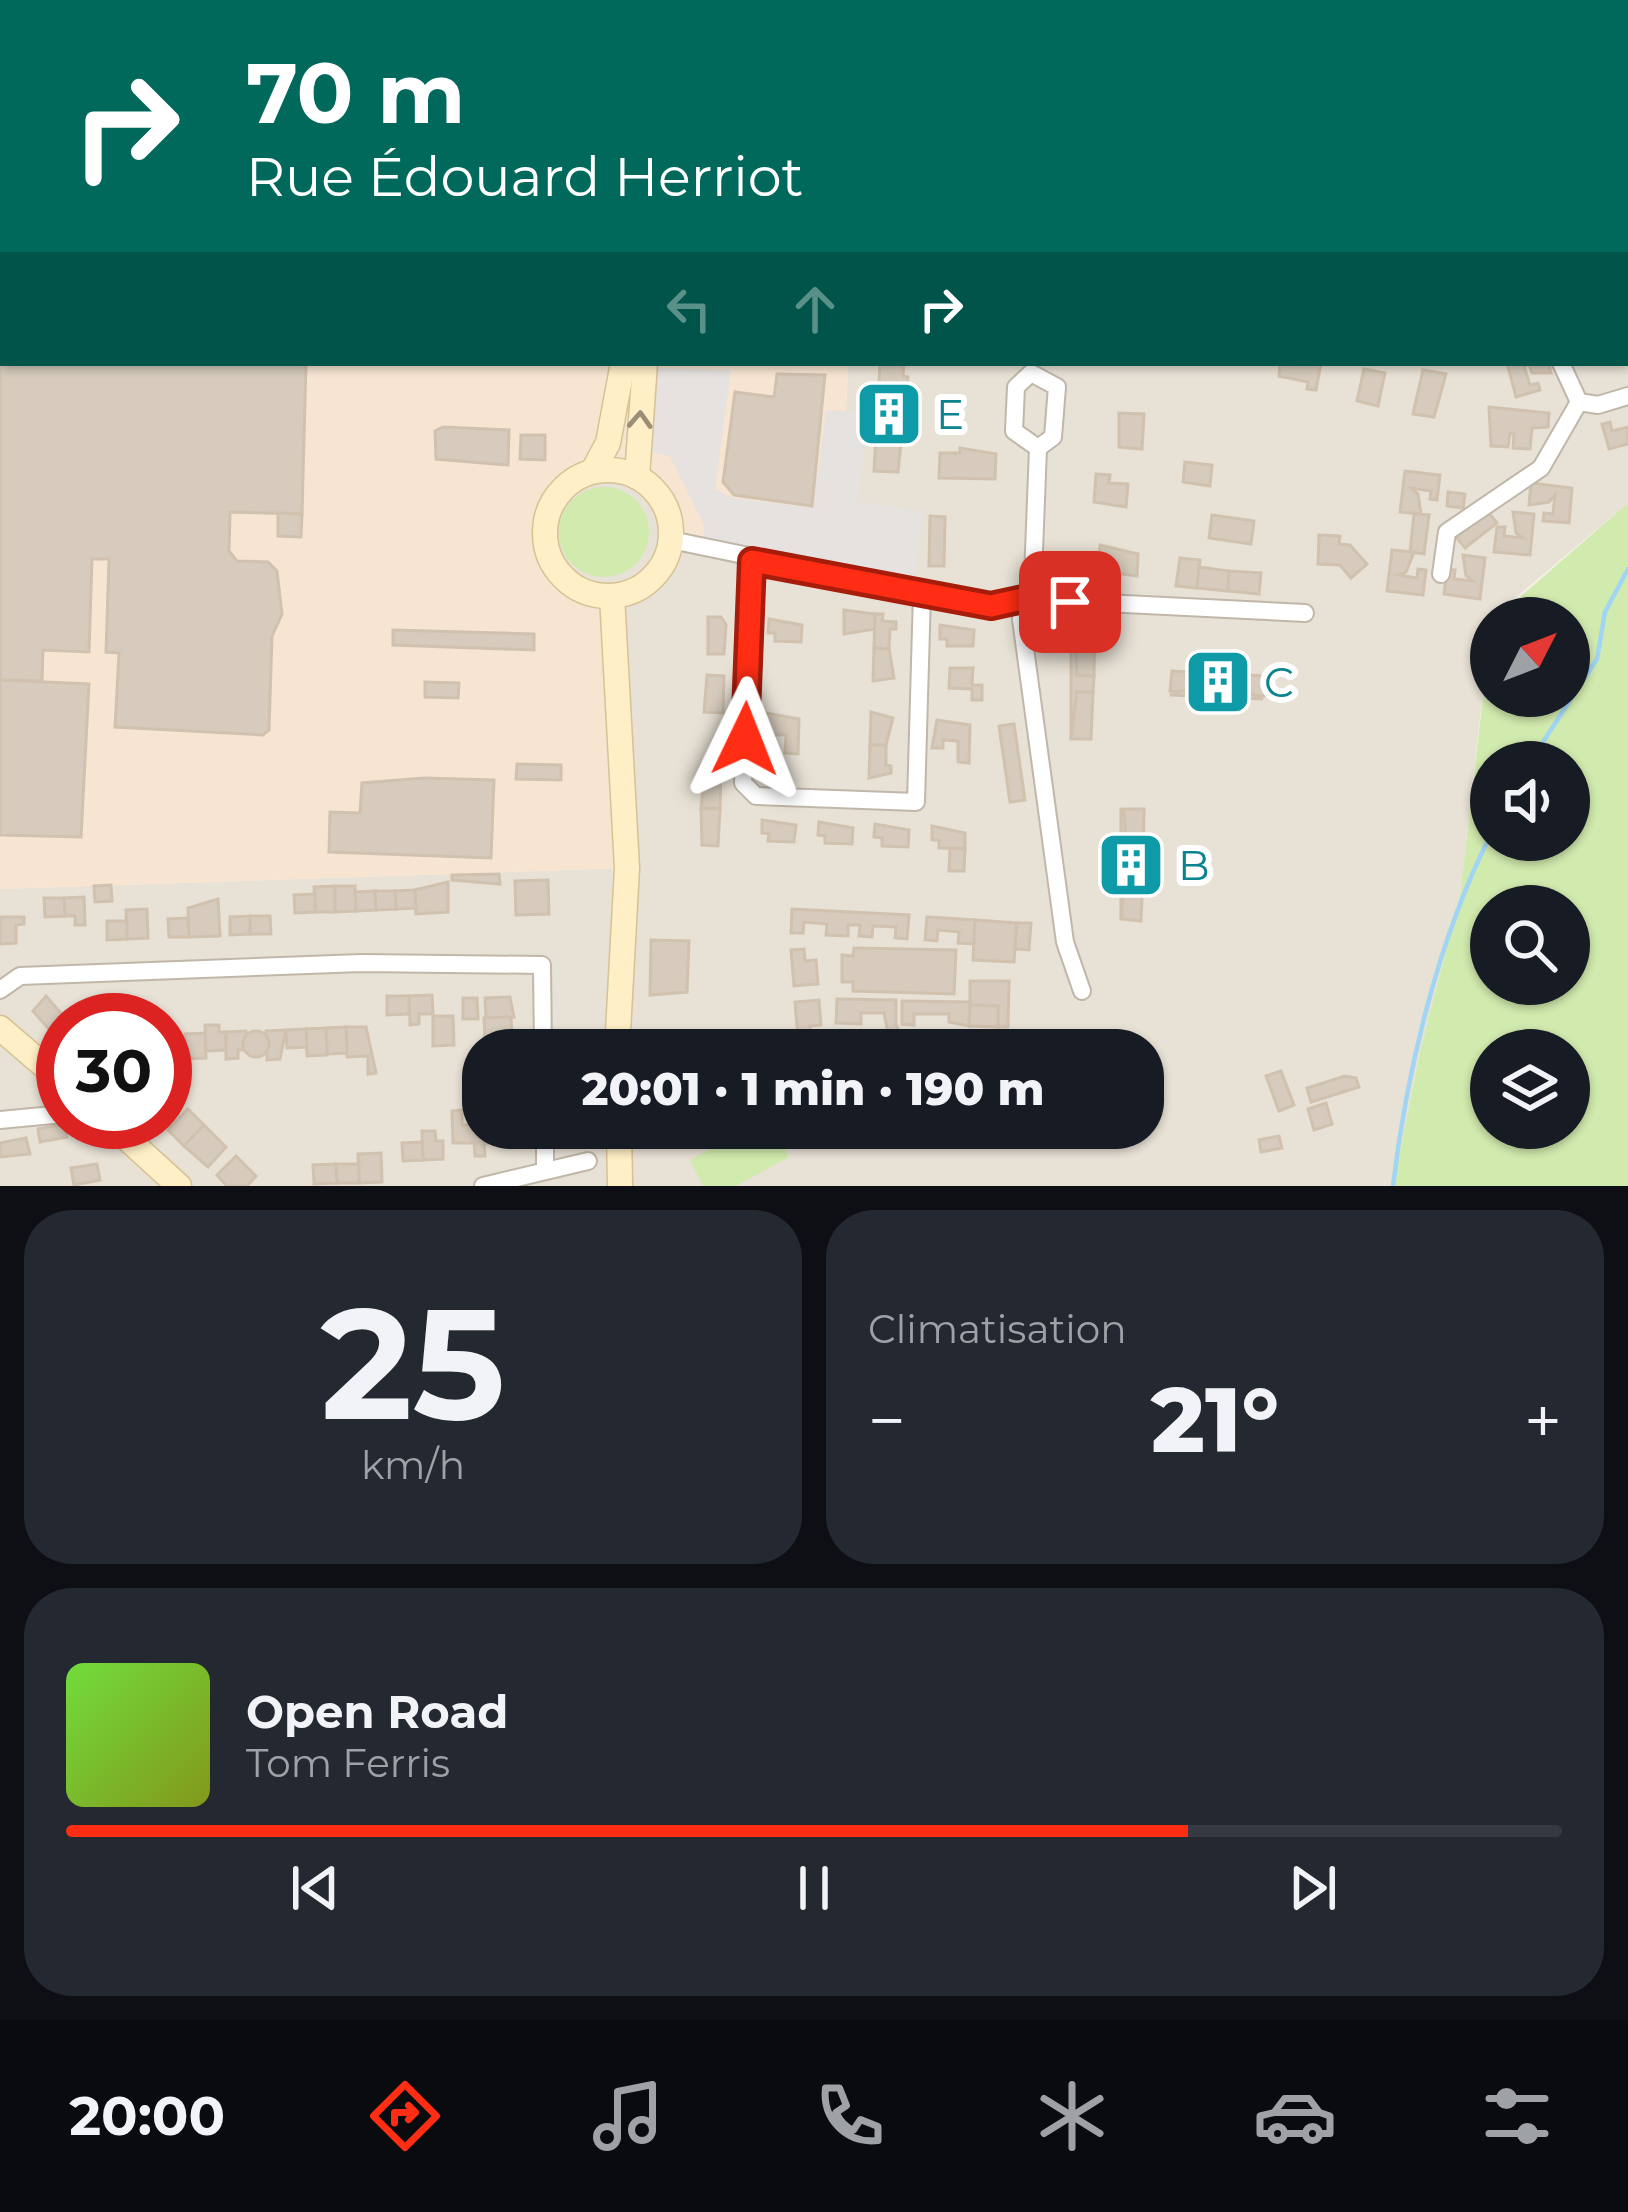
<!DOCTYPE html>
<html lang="fr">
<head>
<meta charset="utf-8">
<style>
  body { margin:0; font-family:Montserrat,sans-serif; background:#242831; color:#f1f3f6; height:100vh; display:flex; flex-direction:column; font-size:45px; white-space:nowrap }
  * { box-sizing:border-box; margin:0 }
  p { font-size:39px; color:#9ea1a6 }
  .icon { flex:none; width:66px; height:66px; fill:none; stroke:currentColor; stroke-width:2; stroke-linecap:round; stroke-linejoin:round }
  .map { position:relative; height:1186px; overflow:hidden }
  .sheet { display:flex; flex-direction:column; gap:24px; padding:24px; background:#0d0f14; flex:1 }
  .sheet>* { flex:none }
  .hud { position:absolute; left:0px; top:0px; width:1629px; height:366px; box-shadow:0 3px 9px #0004; background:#00695c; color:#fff; overflow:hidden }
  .needle { width:78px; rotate:48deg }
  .buttons { position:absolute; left:1470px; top:597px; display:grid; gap:24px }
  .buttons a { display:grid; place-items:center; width:120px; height:120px; border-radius:50%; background:#171b24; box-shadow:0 3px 9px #0004; font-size:60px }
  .speed { position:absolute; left:36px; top:993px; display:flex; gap:24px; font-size:60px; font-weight:700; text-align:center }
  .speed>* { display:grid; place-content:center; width:156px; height:156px; border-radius:50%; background:#171b24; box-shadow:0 3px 9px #0004; line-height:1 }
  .speed .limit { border:18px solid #d22; background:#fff; color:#111 }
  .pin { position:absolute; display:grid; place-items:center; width:102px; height:102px; color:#fff; margin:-51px; border-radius:24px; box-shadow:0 6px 18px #0006 }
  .me { position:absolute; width:132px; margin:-66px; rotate:2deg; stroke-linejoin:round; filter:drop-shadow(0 0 9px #0008) }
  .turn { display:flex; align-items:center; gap:42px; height:252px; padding:0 48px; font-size:54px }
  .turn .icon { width:156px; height:156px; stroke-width:2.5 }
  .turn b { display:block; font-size:84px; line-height:102px }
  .lanes { display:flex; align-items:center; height:114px; padding:0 48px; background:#0003; justify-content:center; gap:60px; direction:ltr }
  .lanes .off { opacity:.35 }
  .big { font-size:90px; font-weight:800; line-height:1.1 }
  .sheet .card { flex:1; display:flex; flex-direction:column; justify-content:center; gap:18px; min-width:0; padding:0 42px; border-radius:48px; background:#242831 }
  .sheet .dial { align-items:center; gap:0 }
  .dial b { font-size:156px; line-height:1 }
  .song { display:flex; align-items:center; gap:36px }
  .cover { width:144px; height:144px; border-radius:18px; background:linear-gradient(135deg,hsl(100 70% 55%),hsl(70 70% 35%)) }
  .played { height:12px; border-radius:6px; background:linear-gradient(90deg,#ff2d13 75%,#363941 75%) }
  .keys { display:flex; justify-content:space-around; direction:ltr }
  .heat { display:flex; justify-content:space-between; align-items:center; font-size:66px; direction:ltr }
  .sheet .tiles { flex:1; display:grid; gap:24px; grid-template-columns:1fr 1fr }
  .card:last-child { grid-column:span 2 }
  .trip { position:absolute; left:462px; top:1029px; width:702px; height:120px; border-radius:48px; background:#171b24; box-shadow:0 3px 9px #0004; font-weight:800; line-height:120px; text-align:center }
  .menu { display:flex; height:192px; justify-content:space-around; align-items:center; background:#090b0e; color:#9ea1a6 }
  .menu .icon { width:84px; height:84px }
  .menu .current { color:#ff2d13 }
  .menu b { font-size:54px; color:#f1f3f6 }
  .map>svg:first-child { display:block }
</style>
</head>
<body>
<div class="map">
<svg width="1628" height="1186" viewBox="0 0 1628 1186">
  <rect width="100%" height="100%" fill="#f4f0e7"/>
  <path fill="#e8e1d5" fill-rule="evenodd" d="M661 0H1628V503L1491 618 1460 896 1421 1048 1393 1186H0V889L627 868 611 596 571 584 546 546 551 506 578 477H637L652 488 671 529 839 579 848 363H1626V3ZM63 1020H165V1122H63ZM483 1050H1143V1128H483Z"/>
  <path fill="#f7e5d1" d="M0 0H661L3 3V363H848L840 579 671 540 669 518 652 488 637 477H578L551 506 546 546 559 573 585 592 612 596 627 868 0 889Z"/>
  <g fill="#d1eaae" fill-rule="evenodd">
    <circle cx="604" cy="532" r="45"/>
    <path d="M1628 503V1186H1393L1421 1048 1460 896 1491 627V696H1569V618H1496ZM1569 762V840H1491V762ZM1491 906H1569V984H1491ZM1491 1050H1569V1128H1491Z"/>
    <path d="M748 1128H773L789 1157 736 1186H703L690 1160Z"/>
  </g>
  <path fill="#e5e2df" d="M644 368 731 370 715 489 734 498 813 508 826 410 868 413 858 502 924 511 915 575 853 566 850 577 702 545 705 527 670 456 633 449Z"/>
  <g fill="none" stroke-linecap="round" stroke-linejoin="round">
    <g stroke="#a0d5f3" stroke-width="4.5">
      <path d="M1530 762 1597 659 1605 612 1628 569"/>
      <path d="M1393 1186C1407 1069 1438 939 1491 834"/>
    </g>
  </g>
  <g fill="#d6cbbc" stroke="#d1c2af" stroke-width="3">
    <path d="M0 10 3 363H306L302 514 230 512 229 551 237 561 268 562 277 571 282 614 272 636 269 730 263 735 115 727 119 653 106 652 109 559H92L89 652 43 650 42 681 0 680Z"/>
    <path d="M880 363H904L903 376 908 377 898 472 874 471Z"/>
    <path d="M1280 363H1321L1316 390 1307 389 1308 382 1279 376Z"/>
    <path d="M1507 363H1548L1551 373H1532L1529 364 1524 366 1530 385 1538 383 1540 390 1516 397Z"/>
    <path d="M1364 369 1385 373 1378 406 1357 401Z"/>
    <path d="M1423 370 1446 374 1434 417 1413 414Z"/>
    <path d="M777 374 825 375 812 506 734 495 723 482 735 392 774 397Z"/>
    <path d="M1489 407 1549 413 1548 427 1532 428 1530 449 1513 448 1514 434 1510 433 1508 447 1491 446Z"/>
    <path d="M1119 413 1144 414 1142 449 1119 447Z"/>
    <path d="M1610 422 1612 431 1628 427V444L1609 449 1602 424Z"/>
    <path d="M443 427 509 430 508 465 436 459 435 431Z"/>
    <path d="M521 435H545V460L520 459Z"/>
    <path d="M960 448 996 454 995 479 939 478 940 453H960Z"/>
    <path d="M1185 462 1212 465 1210 486 1183 482Z"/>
    <path d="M1405 471 1440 475 1437 500 1430 499 1431 491 1411 488 1418 494 1421 514 1400 512Z"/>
    <path d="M1096 474 1110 475 1109 483 1128 484 1126 507 1094 502Z"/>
    <path d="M1531 483 1572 488 1569 523 1543 521 1544 513 1553 514 1555 495 1549 502 1529 505Z"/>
    <path d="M1448 492 1465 494 1463 508 1447 506Z"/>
    <path d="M1488 512 1497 523 1465 548 1456 537Z"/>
    <path d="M1513 512 1534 514 1530 555 1494 552 1497 527H1505L1504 536 1523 538 1516 533Z"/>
    <path d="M278 513 302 514 301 537 278 536Z"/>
    <path d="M1414 514 1429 515 1424 554 1410 552Z"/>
    <path d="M1212 515 1254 521 1251 544 1209 538Z"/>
    <path d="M930 516 945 517 944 566H929Z"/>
    <path d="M1319 535 1340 536 1339 544 1350 545 1367 564 1351 578 1340 565 1318 564Z"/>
    <path d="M1100 545 1138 554 1137 576 1108 572V579H1098Z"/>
    <path d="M1392 550 1414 552 1406 572 1398 575 1417 578 1418 569 1426 570 1423 595 1387 591Z"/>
    <path d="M1463 555 1485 558 1480 599 1444 594 1447 569 1455 570 1454 579 1473 581 1466 576Z"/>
    <path d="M1180 558 1200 560 1197 588 1176 586Z"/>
    <path d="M1199 567 1229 571 1228 591 1197 588Z"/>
    <path d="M1229 571 1261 573 1259 594 1228 591Z"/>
    <path d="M844 610 875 614V629L844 634Z"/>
    <path d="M875 614H883L882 621 896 622V629H890L889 649 874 648Z"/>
    <path d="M708 617H721L726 625 724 654H708Z"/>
    <path d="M769 619 802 625 801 642 775 641V633H768Z"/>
    <path d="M940 625 974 630 973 646H947V639H940Z"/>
    <path d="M1071 628 1074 646H1078L1077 675 1094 676 1093 692H1077L1071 739Z"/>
    <path d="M1075 628 1095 629 1094 676 1077 675Z"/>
    <path d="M393 630 534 634V650L393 645Z"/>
    <path d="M874 648 889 649 894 678 873 681Z"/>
    <path d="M950 668H973L972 685H982V700H972V689L949 688Z"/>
    <path d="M1172 671 1265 676 1264 696 1170 691Z"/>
    <path d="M707 675 724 676 723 713 704 712Z"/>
    <path d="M0 680 89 684 81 837 0 835Z"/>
    <path d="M425 682 459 683 458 698 425 697Z"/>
    <path d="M1191 688 1245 691 1263 699 1170 695Z"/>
    <path d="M1077 692H1093L1091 739H1071Z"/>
    <path d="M871 712 893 718 886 745H870Z"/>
    <path d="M766 713 799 719 798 754 785 753 786 735H763Z"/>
    <path d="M937 720 970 725 969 763 958 762V741L943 740V748H932Z"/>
    <path d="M1014 724 1025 800 1010 802 999 726Z"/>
    <path d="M870 745H886V765L891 766V773L869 778Z"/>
    <path d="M517 764 561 765V780L516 779Z"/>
    <path d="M705 771H721L720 809 701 808Z"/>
    <path d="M424 778 494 780 491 858 329 852 330 812 360 813 362 783Z"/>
    <path d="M701 808 720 809 718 846 702 845Z"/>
    <path d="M1121 808 1128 827 1127 856 1143 857V874L1126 873 1121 919Z"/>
    <path d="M1124 809H1144L1143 857 1127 856Z"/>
    <path d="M762 820 796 825 794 842 768 841 769 834 762 833Z"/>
    <path d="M819 822 853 828 852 844 825 843V836L818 835Z"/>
    <path d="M875 824 909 830 908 847 882 846V838L874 837Z"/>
    <path d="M932 826 965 833V849L939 848V840H932Z"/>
    <path d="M950 848 965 849 964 871H949Z"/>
    <path d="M1126 873 1143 874 1141 921 1121 919Z"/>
    <path d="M499 874 500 884 452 880V875Z"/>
    <path d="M548 880 549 914 516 915 515 881Z"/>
    <path d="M448 882V912L416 914 415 890Z"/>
    <path d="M111 885 112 901 95 902 94 886Z"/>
    <path d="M335 886V912H315L314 887Z"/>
    <path d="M335 886H355L356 911 335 912Z"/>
    <path d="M415 890 416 908 396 909 395 891Z"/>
    <path d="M375 891 376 910 356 911 355 892Z"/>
    <path d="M375 891H395L396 909 376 910Z"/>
    <path d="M315 894V912L295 913 294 895Z"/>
    <path d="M84 897 85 925H75V916H65L64 898Z"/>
    <path d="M44 898H64L65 916 45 917Z"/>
    <path d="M218 899 220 936 189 937 188 908Z"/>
    <path d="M147 909 148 938 127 939 126 910Z"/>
    <path d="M792 909 909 915 907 939 895 938 896 927 873 926 872 937 859 936 860 925H848V936L826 935 827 924 804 922 803 933H791Z"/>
    <path d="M250 916H270L271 934H250Z"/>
    <path d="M250 916V934L230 935V917Z"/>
    <path d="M0 917H24V924L16 925V943L0 944Z"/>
    <path d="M927 917 975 920 974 944 958 943 959 932 938 930 937 941 925 940Z"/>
    <path d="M188 918 189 937H169L168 919Z"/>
    <path d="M975 920 1017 923 1014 962 973 960Z"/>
    <path d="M107 921H127V939L107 940Z"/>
    <path d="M1017 923H1031L1029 950 1015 949Z"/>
    <path d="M651 940 689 941 687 992 650 995Z"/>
    <path d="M854 948 956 950 954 994 853 991V982H842V955L853 956Z"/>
    <path d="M804 949 805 961 816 960 818 984 794 986 791 950Z"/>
    <path d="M970 981H1009L1008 1027H998V1006L970 1005Z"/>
    <path d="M432 995 433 1014H419V1024L410 1025 409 996Z"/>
    <path d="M46 996 67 1020 55 1036 33 1011Z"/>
    <path d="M387 996H409V1014L387 1015Z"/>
    <path d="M510 997 514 1017 486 1018 485 998Z"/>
    <path d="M463 998H477L478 1019H463Z"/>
    <path d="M837 999 896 1000V1025L906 1043 893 1050H842L863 1037 869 1048 889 1038 884 1013H861V1024L836 1023Z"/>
    <path d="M819 1000 821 1025 810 1026 811 1037 798 1038 795 1002Z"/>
    <path d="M902 1001 970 1002 969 1026 949 1022V1014H914V1025L902 1024Z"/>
    <path d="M970 1005 998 1006V1027L969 1026Z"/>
    <path d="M433 1016H453L454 1045 433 1046Z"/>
    <path d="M511 1017 512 1037 485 1038 484 1018Z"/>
    <path d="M205 1025H219V1032H226V1050L206 1051Z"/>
    <path d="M346 1027H366L376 1073 368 1074V1056L347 1057Z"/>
    <path d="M346 1027 347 1053 327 1054 326 1028Z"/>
    <path d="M326 1028 327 1055 307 1056 306 1029Z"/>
    <path d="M306 1029 307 1047 287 1048 286 1030Z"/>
    <path d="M286 1030 280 1059 267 1060 266 1031Z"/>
    <path d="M246 1031V1050H238V1058L226 1059V1032Z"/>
    <circle cx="256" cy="1044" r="13"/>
    <path d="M205 1033 206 1058 186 1059 185 1034Z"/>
    <path d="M512 1037V1050H485V1038Z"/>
    <path d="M1281 1071 1294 1105 1279 1111 1266 1076Z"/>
    <path d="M1345 1076 1356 1078 1359 1087 1311 1102 1307 1088Z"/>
    <path d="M1326 1103 1332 1124 1314 1130 1308 1109Z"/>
    <path d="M188 1109 204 1125 184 1146 168 1130Z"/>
    <path d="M462 1110V1125L483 1124 485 1156H475L474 1143H453L452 1111Z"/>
    <path d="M64 1124 67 1137 40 1142 38 1129Z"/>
    <path d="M204 1125 226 1147 208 1167 184 1146Z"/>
    <path d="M484 1128H517L518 1146 484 1143Z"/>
    <path d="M422 1131H435L436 1141H443V1159L423 1160Z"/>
    <path d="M1279 1136 1282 1148 1261 1152 1259 1140Z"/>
    <path d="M26 1138 30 1154 0 1157V1143Z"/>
    <path d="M422 1142 423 1160 403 1161 402 1143Z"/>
    <path d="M381 1153 382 1182 359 1183 358 1154Z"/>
    <path d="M236 1156 256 1176 247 1186H227L217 1175Z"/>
    <path d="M97 1164 100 1180 74 1185 71 1168Z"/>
    <path d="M336 1164 337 1183 314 1184 313 1165Z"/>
    <path d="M336 1164H359V1183H337Z"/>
  </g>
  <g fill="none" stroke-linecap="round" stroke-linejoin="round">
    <defs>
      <g id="street">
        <path d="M1202 0 1207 3"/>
        <path d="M1581 0V3"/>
        <path d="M1119 3 1120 0"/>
        <path d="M1626 47H1628"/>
        <path d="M1561 363 1579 402 1598 405 1628 396"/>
        <path d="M1031 373 1057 387 1053 437 1038 448 1014 431 1016 387Z"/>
        <path d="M1038 448 1033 577 1021 619 1065 942 1082 991"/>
        <path d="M671 540 991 606 1023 599 1305 613"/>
        <path d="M752 561 743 783 756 796 916 802 922 594"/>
        <path d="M1441 574 1447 532 1541 468 1579 402"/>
        <path d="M0 990 20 976 361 963 542 965 543 1050"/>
        <path d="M0 1120 63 1114"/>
        <path d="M545 1128V1170"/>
        <path d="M483 1186 588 1161"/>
      </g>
      <g id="secondary">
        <path d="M638 0V3"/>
        <path d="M662 0V3"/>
        <circle cx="608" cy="533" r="63"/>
        <path d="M593 471 608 443 623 363"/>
        <path d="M637 477 645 363"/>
        <path d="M612 596 627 868 617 1050"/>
        <path d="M0 1028 63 1082"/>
        <path d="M109 1122 179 1186"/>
        <path d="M619 1128 620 1186"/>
      </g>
    </defs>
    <use href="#street" stroke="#c0b7a9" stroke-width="20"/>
    <use href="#secondary" stroke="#d6c295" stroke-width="27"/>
    <use href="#street" stroke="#fff" stroke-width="16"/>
    <use href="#secondary" stroke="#ffefc6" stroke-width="24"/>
  </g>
  <defs><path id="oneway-chevron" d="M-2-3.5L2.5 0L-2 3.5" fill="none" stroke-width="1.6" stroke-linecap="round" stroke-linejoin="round" transform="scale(3)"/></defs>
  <use stroke="#9a8f76" href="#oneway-chevron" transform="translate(640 420) rotate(-87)"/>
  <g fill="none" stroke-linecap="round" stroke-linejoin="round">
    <defs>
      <path id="route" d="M745 739 752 561 991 606 1023 599 1070 602"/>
    </defs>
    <use href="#route" stroke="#a61d0c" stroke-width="30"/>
    <use href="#route" stroke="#ff2d13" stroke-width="21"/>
  </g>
  <defs>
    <symbol id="building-square" viewBox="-11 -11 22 22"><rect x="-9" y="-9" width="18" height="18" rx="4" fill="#0f9aa8" stroke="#fff"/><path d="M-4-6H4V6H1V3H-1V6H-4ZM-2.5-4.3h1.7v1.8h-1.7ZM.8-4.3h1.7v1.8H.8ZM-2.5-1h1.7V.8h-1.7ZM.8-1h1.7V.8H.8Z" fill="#fff"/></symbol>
  </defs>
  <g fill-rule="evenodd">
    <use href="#building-square" x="851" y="376" width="76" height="76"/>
    <use href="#building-square" x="1180" y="644" width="76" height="76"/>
    <use href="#building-square" x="1093" y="827" width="76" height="76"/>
  </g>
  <g text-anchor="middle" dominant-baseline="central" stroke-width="12" stroke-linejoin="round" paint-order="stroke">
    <g font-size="42" fill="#0d838f" stroke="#fff" text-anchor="start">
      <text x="936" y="414">E</text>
      <text x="1264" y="682">C</text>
      <text x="1178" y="865">B</text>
    </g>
  </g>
</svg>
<div class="buttons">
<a><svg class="needle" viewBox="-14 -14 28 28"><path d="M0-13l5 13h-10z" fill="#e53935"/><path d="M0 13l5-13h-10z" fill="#9ea1a6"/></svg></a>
<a><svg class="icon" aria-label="sound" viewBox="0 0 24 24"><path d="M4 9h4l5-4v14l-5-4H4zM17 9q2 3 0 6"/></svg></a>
<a><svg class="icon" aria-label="search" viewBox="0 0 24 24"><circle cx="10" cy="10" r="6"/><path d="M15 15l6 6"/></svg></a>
<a><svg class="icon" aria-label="layers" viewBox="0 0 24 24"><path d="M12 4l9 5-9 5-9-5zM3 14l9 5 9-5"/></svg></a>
</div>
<div class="speed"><div class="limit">30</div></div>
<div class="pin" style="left:1070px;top:602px;background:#d93025"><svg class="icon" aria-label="arrive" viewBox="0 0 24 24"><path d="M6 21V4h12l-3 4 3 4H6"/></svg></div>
<svg class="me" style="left:745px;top:739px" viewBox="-20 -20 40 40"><path d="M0-17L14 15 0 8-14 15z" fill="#ff2d13" stroke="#fff" stroke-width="4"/></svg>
<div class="trip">20:01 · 1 min · 190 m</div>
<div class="hud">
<div class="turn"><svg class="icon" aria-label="right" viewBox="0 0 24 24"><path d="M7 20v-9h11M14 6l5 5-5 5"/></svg><div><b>70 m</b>Rue Édouard Herriot</div></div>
<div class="lanes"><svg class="icon off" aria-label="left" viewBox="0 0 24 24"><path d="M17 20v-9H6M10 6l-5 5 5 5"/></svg><svg class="icon off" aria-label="ahead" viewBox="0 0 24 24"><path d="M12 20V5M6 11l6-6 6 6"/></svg><svg class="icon" aria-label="right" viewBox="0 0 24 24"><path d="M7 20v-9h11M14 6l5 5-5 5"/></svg></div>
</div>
</div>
<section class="sheet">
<div class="tiles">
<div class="card dial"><b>25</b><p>km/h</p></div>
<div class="card"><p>Climatisation</p>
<div class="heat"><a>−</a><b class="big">21°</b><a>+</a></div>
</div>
<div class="card">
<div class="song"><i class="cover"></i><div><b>Open Road</b><p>Tom Ferris</p></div></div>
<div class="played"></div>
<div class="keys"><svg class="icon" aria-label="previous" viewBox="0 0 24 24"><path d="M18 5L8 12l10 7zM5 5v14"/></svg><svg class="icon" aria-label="pause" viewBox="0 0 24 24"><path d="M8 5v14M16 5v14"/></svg><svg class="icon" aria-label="next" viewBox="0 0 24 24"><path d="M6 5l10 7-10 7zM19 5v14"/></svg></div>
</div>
</div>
</section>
<nav class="menu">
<b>20:00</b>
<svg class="icon current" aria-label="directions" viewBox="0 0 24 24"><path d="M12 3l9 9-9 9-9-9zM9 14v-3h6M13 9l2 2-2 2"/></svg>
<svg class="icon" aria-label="music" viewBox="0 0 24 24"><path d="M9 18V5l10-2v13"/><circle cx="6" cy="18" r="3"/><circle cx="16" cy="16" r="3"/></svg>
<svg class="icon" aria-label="phone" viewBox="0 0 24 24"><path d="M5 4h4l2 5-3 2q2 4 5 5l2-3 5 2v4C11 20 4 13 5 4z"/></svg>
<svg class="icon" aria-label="climate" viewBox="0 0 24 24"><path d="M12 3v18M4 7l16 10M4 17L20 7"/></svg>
<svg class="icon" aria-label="car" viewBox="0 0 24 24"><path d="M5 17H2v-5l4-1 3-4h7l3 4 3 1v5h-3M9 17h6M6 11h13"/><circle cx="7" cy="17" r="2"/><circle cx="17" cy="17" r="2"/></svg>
<svg class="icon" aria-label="filters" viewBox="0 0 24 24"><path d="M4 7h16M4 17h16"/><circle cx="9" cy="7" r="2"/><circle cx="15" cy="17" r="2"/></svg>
</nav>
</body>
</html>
